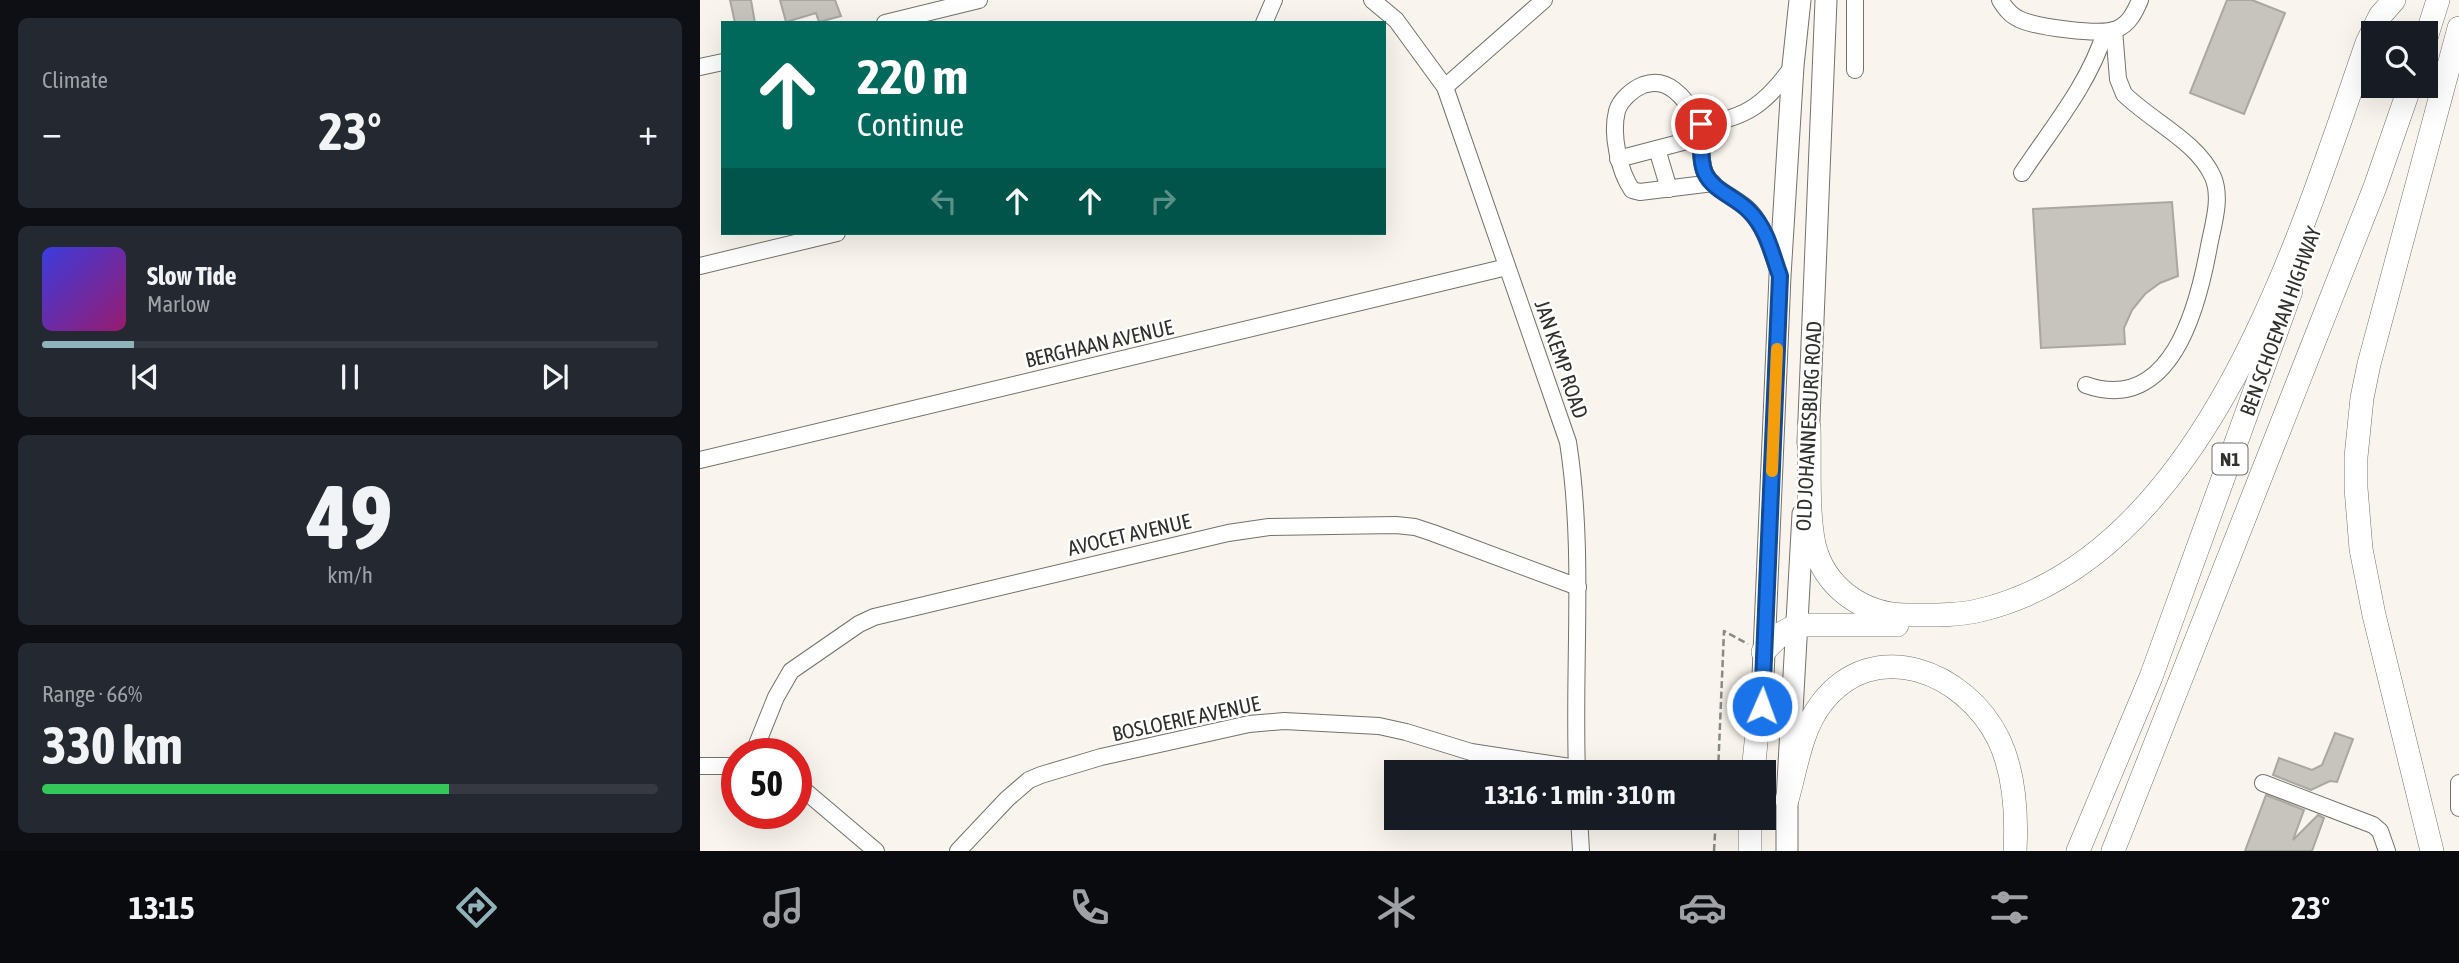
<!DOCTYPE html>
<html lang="en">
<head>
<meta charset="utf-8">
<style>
  body { margin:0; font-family:"Asap Condensed",sans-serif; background:#242831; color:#f1f3f6; height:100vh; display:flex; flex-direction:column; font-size:26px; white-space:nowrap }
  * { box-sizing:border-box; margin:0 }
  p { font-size:23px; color:#9ea1a6 }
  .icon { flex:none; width:38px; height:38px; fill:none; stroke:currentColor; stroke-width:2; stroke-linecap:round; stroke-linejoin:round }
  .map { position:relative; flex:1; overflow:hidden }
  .side { display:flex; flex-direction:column; gap:18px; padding:18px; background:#0d0f14; width:700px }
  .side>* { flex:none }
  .hud { position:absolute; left:21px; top:21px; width:665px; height:214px; border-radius:0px; box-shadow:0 7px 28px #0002; background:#00695c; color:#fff; overflow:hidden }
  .controls { position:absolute; left:1661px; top:21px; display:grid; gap:14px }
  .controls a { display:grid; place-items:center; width:77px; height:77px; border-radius:0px; background:#171b24; box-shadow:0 7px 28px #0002; font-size:35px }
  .speed { position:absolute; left:21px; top:738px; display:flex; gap:14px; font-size:35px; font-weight:700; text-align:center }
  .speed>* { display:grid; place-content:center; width:91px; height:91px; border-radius:50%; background:#171b24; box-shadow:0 7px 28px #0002; line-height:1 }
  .speed .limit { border:10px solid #d22; background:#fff; color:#111 }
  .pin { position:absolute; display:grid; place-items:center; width:60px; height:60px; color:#fff; margin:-30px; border:4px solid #fff; border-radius:50%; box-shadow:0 2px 7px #0007 }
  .me { position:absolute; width:77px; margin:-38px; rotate:2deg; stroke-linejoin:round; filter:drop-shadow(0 0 5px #0008) }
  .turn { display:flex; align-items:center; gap:24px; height:147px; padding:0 21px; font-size:32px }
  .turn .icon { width:91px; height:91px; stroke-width:2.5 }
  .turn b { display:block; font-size:49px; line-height:60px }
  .lanes { display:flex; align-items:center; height:66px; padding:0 21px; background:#0003; justify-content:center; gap:35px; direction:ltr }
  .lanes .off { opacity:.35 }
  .big { font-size:52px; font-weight:700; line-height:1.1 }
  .side .tile { flex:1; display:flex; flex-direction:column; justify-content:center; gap:10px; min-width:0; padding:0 24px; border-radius:10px; background:#242831 }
  .side .dial { align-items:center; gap:0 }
  .dial b { font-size:91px; line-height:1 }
  .song { display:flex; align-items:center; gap:21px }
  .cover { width:84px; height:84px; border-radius:10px; background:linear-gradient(135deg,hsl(240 70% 55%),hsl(320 70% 35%)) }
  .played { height:7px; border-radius:4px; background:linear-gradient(90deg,#8fb3b9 15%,#363941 15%) }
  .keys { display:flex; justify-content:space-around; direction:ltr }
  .heat { display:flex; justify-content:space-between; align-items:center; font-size:38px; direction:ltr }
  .charge { height:10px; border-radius:5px; background:linear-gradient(90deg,#34c759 66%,#363941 0) }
  .trip { position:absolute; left:684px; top:760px; width:392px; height:70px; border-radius:0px; background:#171b24; box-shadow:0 7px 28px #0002; font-weight:700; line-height:70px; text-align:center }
  .menu { display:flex; height:112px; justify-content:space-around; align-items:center; background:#090b0e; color:#9ea1a6 }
  .menu .icon { width:49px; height:49px }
  .menu .on { color:#8fb3b9 }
  .menu b { font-size:32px; color:#f1f3f6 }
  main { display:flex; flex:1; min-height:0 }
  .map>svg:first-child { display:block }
</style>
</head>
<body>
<main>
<section class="side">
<div class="tile"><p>Climate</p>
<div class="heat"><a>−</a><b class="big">23°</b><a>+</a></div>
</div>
<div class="tile">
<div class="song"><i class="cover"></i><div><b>Slow Tide</b><p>Marlow</p></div></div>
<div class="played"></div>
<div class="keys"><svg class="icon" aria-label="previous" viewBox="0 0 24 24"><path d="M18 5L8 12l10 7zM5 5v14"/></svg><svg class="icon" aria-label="pause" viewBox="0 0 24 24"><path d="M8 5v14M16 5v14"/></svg><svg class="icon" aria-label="next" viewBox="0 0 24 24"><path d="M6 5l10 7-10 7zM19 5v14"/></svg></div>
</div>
<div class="tile dial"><b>49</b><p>km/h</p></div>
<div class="tile"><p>Range · 66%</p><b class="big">330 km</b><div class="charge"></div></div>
</section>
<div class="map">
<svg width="1759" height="851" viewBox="0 0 1759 851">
  <rect width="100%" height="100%" fill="#f9f5ee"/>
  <g fill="#c7c3bd" stroke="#aaa6a0" stroke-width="2">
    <path d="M30 0H51L55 23H35Z"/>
    <path d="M80 0H135L141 16 119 22 116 13 86 22Z"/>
    <path d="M1527 0H1552L1585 13 1544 114 1490 93Z"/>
    <path d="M1472 202 1478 276 1460 283 1445 294 1432 310 1424 328 1425 344 1341 348 1333 209Z"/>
    <path d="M1635 733 1653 739 1637 782 1630 781 1611 790 1573 775 1579 758 1612 770 1622 765Z"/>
    <path d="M1566 795 1604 810 1593 840 1618 815 1624 818 1612 851H1545Z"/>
  </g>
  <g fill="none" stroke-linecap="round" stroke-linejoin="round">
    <defs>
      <g id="minor">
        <path d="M672 0 696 20 745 87 868 442C885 550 873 663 877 772"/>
        <path d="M1155 0V70"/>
        <path d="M1300 0C1305 8 1310 15 1319 19 1335 27 1401 36 1417 29 1429 24 1435 12 1440 0"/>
        <path d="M185 23 279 0"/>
        <path d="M564 23 574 0"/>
        <path d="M0 67 23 62"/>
        <path d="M745 87 844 0"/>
        <path d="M1001 124C993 112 986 99 974 90 965 83 954 81 943 85 933 89 920 100 917 111 911 134 919 171 932 190L940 192 1013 183"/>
        <path d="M957 149 969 189"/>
        <path d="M918 159 1002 137"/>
        <path d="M1322 173C1352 128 1389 84 1405 32"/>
        <path d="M0 266 137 233"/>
        <path d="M1078 270C1071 250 1065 228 1050 211 1037 197 1013 191 1005 173 999 159 1002 139 1001 124 1047 119 1067 102 1093 66"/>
        <path d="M1386 385C1471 415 1498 307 1509 246 1513 225 1522 198 1513 177 1498 142 1451 121 1424 94L1418 79 1414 30"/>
        <path d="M0 460 807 267"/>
        <path d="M53 754 76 697 91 671 159 624 174 617 528 533 569 527 696 525 715 527 733 533 878 587"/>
        <path d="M0 766H37"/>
        <path d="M1563 783 1673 825 1680 831 1687 851"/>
        <path d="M1759 783V808"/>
        <path d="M96 786 104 790 176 851"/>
        <path d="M879 817 881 851"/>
        <path d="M258 851 307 799 329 780 341 775 401 757 549 724 584 721 679 726 706 732 771 752 877 768"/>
      </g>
      <g id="major">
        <path d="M1108 443 1126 0"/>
        <path d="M1062 700 1080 276 1093 66 1100 0"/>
        <path d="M1087 851V800L1103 514"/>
      </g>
      <g id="highway">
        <path d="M1726 38 1738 0"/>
        <path d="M1109 427C1110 463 1107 510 1114 544 1124 587 1163 615 1207 615 1230 615 1258 616 1281 610 1507 555 1600 235 1667 43L1680 16 1694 0"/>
        <path d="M1063 652 1082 633 1097 625H1197"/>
        <path d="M1053 772 1062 684"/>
        <path d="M1087 800C1096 769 1101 730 1121 704 1174 634 1266 672 1299 740 1315 774 1317 814 1315 851"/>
        <path d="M1050 851V817"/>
        <path d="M1378 851 1451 677 1591 291"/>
        <path d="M1413 851 1675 187 1710 86"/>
        <path d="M1732 851 1674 615 1661 549 1656 488V457L1662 398 1669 364 1759 28"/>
      </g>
    </defs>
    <use href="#minor" stroke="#74716b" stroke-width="18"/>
    <use href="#major" stroke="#74716b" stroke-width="23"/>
    <use href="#highway" stroke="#74716b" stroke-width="24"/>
    <g stroke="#8b8984" stroke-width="2.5" stroke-dasharray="7 3.5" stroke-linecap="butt">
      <path d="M1018 772 1024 631 1048 644"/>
      <path d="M1014 851 1016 817"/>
    </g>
    <use href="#minor" stroke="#fff" stroke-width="16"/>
    <use href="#major" stroke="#fff" stroke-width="21"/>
    <use href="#highway" stroke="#fff" stroke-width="23"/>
  </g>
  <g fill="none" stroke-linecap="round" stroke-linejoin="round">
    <defs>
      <path id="route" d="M1001 124C1002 139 999 160 1005 173 1013 191 1038 198 1050 212 1067 229 1072 254 1080 276L1062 706"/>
    </defs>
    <use href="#route" stroke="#114b97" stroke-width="18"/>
    <use href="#route" stroke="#1a73e8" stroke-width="12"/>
    <path stroke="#f59e0b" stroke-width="12" d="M1072 471 1077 349"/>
  </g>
  <g text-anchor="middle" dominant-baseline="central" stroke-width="5" stroke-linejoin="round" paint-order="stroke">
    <rect fill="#fff" stroke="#6f6e6c" stroke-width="2" x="1512.5" y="443.5" width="35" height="31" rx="5"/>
    <g font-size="19" font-weight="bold" fill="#31302d">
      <text x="1530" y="459">N1</text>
    </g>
    <g font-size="21" fill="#31302d" stroke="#fff">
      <text transform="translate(1580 321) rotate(-70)">BEN SCHOEMAN HIGHWAY</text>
      <text transform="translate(399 343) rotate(-13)">BERGHAAN AVENUE</text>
      <text transform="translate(862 359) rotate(71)">JAN KEMP ROAD</text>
      <text transform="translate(1108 426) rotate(-87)">OLD JOHANNESBURG ROAD</text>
      <text transform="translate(429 534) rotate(-13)">AVOCET AVENUE</text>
      <text transform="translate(486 718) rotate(-12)">BOSLOERIE AVENUE</text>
    </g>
  </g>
</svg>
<div class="controls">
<a><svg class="icon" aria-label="search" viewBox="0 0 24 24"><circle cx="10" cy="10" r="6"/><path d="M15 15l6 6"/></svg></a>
</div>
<div class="speed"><div class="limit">50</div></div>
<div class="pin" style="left:1001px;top:124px;background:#d93025"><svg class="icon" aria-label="arrive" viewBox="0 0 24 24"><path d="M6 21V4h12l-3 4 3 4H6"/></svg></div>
<svg class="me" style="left:1062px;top:706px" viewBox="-20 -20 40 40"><circle r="17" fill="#1a73e8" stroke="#fff" stroke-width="3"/><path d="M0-11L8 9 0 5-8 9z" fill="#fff"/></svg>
<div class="trip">13:16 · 1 min · 310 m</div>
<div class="hud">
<div class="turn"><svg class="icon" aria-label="ahead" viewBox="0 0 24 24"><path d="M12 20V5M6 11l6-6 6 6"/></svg><div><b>220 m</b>Continue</div></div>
<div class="lanes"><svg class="icon off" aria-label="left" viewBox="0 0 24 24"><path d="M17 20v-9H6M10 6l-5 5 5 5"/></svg><svg class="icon" aria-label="ahead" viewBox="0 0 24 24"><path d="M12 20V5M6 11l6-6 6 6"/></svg><svg class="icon" aria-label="ahead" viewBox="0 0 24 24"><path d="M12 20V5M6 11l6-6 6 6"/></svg><svg class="icon off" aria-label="right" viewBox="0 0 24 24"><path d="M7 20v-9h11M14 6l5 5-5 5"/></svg></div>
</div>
</div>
</main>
<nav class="menu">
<b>13:15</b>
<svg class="icon on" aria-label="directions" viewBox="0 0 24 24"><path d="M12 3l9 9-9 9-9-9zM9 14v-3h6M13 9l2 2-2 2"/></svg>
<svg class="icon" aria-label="music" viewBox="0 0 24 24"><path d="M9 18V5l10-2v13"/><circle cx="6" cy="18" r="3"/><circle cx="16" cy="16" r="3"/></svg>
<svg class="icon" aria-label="phone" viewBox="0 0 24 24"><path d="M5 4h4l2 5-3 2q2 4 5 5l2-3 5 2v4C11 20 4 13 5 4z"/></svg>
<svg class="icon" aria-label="climate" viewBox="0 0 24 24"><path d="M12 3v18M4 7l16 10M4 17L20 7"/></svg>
<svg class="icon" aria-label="car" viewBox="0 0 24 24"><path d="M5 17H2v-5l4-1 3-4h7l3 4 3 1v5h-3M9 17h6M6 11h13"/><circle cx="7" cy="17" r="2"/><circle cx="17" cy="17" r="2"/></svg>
<svg class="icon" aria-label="filters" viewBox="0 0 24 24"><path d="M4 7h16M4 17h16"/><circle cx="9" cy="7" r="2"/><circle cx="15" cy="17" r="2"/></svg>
<b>23°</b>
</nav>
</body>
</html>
